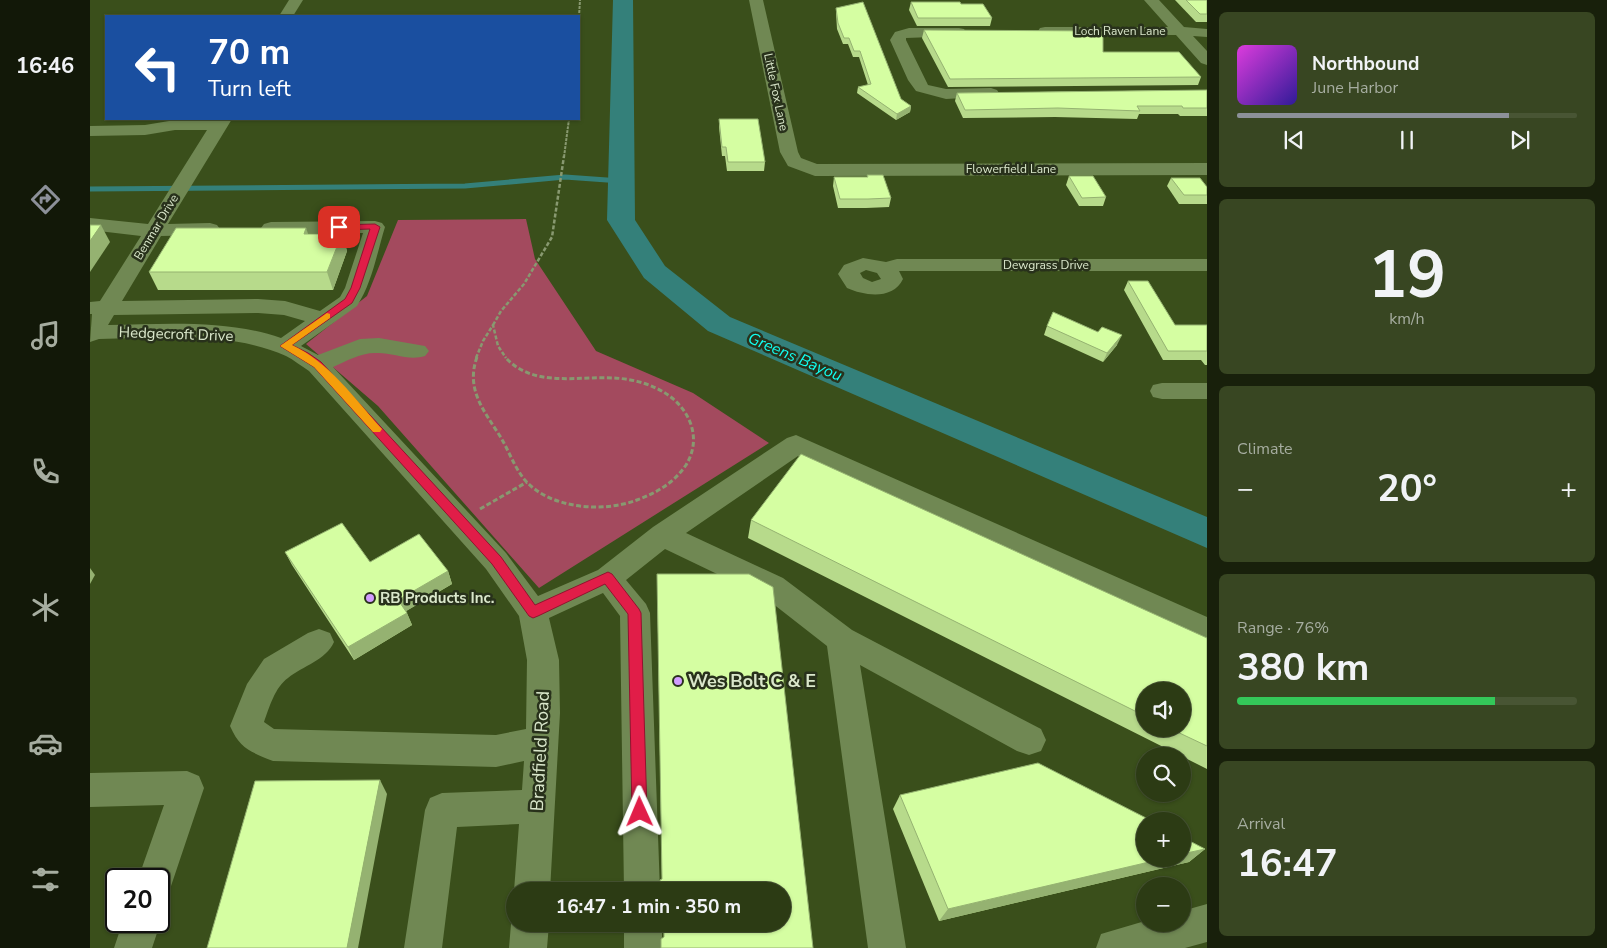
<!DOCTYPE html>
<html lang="en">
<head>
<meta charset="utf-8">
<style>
  body { margin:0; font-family:"Nunito Sans",sans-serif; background:#384622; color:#f1f3f6; height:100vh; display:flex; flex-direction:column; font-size:19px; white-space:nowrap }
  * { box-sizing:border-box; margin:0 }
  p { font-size:16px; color:#a6ada0 }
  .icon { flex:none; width:28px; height:28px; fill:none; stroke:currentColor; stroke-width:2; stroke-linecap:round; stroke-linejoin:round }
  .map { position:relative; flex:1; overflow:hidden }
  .sheet { display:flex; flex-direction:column; gap:12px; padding:12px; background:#18200b; width:400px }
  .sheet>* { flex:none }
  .banner { position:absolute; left:15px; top:15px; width:475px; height:105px; border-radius:0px; box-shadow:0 1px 4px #0004,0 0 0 1px #485534; background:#1a4fa0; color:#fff; overflow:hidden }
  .controls { position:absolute; left:1046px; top:682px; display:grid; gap:10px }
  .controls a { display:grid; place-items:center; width:55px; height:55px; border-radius:50%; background:#2c3b14; box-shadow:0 1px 4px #0004,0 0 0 1px #485534; font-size:25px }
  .speed { position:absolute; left:15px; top:868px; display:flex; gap:10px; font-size:25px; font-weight:700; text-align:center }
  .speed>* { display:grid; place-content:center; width:65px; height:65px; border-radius:50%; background:#2c3b14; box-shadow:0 1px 4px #0004,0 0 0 1px #485534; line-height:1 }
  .speed .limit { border:2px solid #111; border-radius:8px; background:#fff; color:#111 }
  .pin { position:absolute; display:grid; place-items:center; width:42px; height:42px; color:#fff; margin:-21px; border-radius:10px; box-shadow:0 2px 8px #0006 }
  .me { position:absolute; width:55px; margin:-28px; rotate:359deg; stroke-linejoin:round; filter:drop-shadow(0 0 4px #0008) }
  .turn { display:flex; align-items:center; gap:18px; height:105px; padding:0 20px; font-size:22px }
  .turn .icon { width:65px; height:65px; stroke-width:2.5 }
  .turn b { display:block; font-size:35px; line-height:42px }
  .big { font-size:38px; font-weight:700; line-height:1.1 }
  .sheet .tile { flex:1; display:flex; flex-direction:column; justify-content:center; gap:8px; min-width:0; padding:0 18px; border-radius:8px; background:#384622 }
  .sheet .dial { align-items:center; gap:0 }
  .dial b { font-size:65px; line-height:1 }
  .song { display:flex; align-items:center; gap:15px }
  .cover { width:60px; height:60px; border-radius:8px; background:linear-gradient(135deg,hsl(300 70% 55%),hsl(250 70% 35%)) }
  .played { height:5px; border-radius:2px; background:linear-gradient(90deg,#8c9099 80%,#485534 80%) }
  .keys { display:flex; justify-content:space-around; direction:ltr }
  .heat { display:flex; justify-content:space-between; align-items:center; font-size:28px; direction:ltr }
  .charge { height:8px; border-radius:4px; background:linear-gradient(90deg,#34c759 76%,#485534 0) }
  .trip { position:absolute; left:416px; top:882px; width:285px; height:50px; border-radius:25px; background:#2c3b14; box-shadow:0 1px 4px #0004,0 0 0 1px #485534; font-weight:700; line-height:50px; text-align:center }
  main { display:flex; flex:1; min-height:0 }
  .menu { display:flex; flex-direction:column; width:90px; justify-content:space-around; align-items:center; background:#121808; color:#a6ada0 }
  .menu .icon { width:35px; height:35px }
  .menu .active { color:#8c9099 }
  .menu b { font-size:22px; color:#f1f3f6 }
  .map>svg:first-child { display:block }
</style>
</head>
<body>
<main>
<nav class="menu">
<b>16:46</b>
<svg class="icon active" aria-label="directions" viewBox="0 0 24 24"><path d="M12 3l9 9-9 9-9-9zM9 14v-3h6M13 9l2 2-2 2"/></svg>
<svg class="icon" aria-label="music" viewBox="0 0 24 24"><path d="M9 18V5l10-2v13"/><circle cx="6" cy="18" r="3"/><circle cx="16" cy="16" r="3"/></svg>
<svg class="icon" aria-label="phone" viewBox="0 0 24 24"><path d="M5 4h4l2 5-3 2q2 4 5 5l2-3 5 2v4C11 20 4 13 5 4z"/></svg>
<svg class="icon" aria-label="climate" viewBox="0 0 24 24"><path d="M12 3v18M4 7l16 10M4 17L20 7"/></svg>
<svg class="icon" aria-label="car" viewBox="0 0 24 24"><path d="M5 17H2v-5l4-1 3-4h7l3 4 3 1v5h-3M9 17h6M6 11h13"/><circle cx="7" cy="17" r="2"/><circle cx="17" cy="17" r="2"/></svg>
<svg class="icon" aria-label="filters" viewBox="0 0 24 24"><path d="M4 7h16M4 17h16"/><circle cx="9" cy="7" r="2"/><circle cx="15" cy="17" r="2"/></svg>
</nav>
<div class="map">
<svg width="1117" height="948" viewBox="0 0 1117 948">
  <rect width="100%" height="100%" fill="#3a4f1b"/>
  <path fill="#a34a5e" d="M436 219 445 259 506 351 603 393 679 443 449 588 288 406 216 344 277 296 308 220Z"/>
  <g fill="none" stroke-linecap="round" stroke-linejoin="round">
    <path stroke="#34807a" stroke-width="5" d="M0 189 375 186 475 177 531 181"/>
    <path fill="#34807a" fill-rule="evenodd" d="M523 0H543L545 220 575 266 640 317 1117 517V548L618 331 554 278 517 220Z"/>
    <g stroke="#889970" stroke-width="2" stroke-dasharray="3 1" stroke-linecap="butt">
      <path d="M489 17 490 0"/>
      <path d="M474 157 479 119"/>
    </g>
    <g stroke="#889970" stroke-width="2.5" stroke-dasharray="4 2" stroke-linecap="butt">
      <path d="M403 325 411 311 434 284 462 237 474 156"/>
      <path d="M386 358 393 341 403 325 408 346 416 358"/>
    </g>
    <g stroke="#889970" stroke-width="3" stroke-dasharray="5 2.5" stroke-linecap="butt">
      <path d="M387 357C376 388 392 408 408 433 418 448 423 465 434 479 459 509 513 513 547 500 566 493 584 483 596 465 604 452 606 437 600 422 588 392 553 379 523 378 486 376 443 388 415 357"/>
      <path d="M390 509 437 482"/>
    </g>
    <g fill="#708853" fill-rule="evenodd">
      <path d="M199 0H213L203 16H189Z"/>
      <path d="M659 0H673L708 152 711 158 727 164 1117 163V175L725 176 698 166 690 152Z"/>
      <path d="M1054 0H1069L1094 27 1117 29V37L1103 36 1117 51V65L1111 63 1086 35H955L950 34 948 31 950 28 955 27H1078Z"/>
      <path d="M819 28H869L874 29 876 32 874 35 869 36 816 38V40L838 85 856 89 901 88 907 90 909 93 907 96 856 99 826 91 818 80 800 40 805 32Z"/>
      <path d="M142 119 78 224 120 223 127 225 130 229 127 233 120 235 71 236 32 301 168 299 195 301 230 311 250 297 255 288 273 233 181 234 174 232 171 228 174 224 181 222 285 221 292 223 295 227C287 253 282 283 267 306L211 346 228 355 270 339 289 338 335 346 339 351 335 356C319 361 304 353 288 353 271 352 257 361 243 367L416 553 448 596 508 570 563 527 697 438 706 435 1117 617V644L708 456 596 533 693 578 762 630 951 729 956 740 951 751 939 755 927 751 770 665 816 948H778L737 646 673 596 575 549 536 580 556 604 560 613 570 891H534L530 616 513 593 459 618 469 660 470 713 460 891H425V895L424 891 429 824 367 827 352 948H314L335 810 340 798 352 793 432 790 434 761 406 767 183 761C161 752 150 749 140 726L157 684 174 659 218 633 229 629 240 633 244 642C236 660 213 666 198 678 185 687 179 708 174 722L184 729 406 735 436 729 437 660 429 616 396 569 219 371C211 366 204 360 196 356 142 331 67 338 9 339L0 342 2 314H0V302L10 301 51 236 0 230V218L58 224 117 130H85L55 135 0 136V126L55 125 85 120ZM168 313 194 315 215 321 191 338C136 319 74 324 18 325L24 315Z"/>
      <path d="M773 258 796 262 807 259H1117V271H809L813 279C803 300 775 296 757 288L748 274 754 265ZM776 270 787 273 791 279 782 282 773 278 770 273Z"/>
      <path d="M1072 383H1117V399H1072L1063 397 1060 391 1063 385Z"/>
      <path d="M97 771 109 776 114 788 79 892 69 896V879H48L74 805 0 807V773Z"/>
      <path d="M1117 904V942L1095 948H1006L1011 934 1055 921V924H1092V911Z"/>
      <path d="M425 915V924H459L457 948H419L421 924Z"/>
      <path d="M69 916 71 921 62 948H24L33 921H69Z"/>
      <rect x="534" y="924" width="38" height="24"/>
    </g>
  </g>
  <g fill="#b7da8b" fill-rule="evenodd">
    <path d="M1085 0H1117V22H1106Z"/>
    <path d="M821 2 871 4 902 18 900 26H827L819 10Z"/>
    <path d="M746 8 811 99 821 106 820 112 806 120 767 93 768 87 778 85 769 57H763L758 44H753L747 29 746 13Z"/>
    <path d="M834 30 1013 52 1111 77 1108 85 858 87 832 38Z"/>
    <path d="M1117 90V116H1090L1088 114H1049L1047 119 965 117 873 118 865 101 867 93Z"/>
    <path d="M629 119 675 162 674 171H637L635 156H632L629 127Z"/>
    <path d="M777 175 801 198 799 207 776 208H748L743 186 744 177H777Z"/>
    <path d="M979 176 1016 197 1013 206H989L976 185Z"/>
    <path d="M1081 178 1117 187V204H1089L1077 186Z"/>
    <path d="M218 234H252L257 251 243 290H68L59 272Z"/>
    <path d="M1038 281 1085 325H1117V365H1115L1111 360H1073L1034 290Z"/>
    <path d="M957 326 1027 345 1013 362 954 335Z"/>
    <path d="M661 520 1117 638V769L658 538ZM1055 691 1092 729H1055Z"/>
    <path d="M195 552 358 571 362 584 316 611 322 625 264 660 202 565Z"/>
    <path d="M567 574 723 948H571V939L574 937 573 924H692V891H570V880L572 879Z"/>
    <path d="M810 795 1115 849 1099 862 849 921 803 809Z"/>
  </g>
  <g fill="#95b271">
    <path d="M821 106 820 112 806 120 807 114Z"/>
    <path d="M11 225 20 242 0 272V241Z"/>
    <path d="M216 228 222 245 214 234Z"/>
    <path d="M252 234 257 251 243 290 237 272Z"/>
    <path d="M1032 335 1027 345 1013 362 1017 353Z"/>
    <path d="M0 568 5 575 0 584Z"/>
    <path d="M358 571 362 584 313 613 308 600Z"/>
    <path d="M317 613 322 625 264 660 258 647Z"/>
    <path d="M290 780 297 794 268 948H257Z"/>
    <path d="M1115 849 1099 862 849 921 858 909 1072 859H1092V854Z"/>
  </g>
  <g fill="#d5fea2" stroke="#95b271">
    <path d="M1096 0H1117V14H1110Z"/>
    <path d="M773 2 811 99 821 106 807 114 768 87 781 84 770 51H764L759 38H754L748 23 746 8Z"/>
    <path d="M821 2H870L871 4H893L902 18H828Z"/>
    <path d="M834 30 1013 31V52H1089L1111 77 860 79Z"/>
    <path d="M1117 90V108H1093L1092 106H1047L1050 111 968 108 875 110 867 93Z"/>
    <path d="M629 119H668L675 162H638L636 147H632Z"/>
    <path d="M777 175H793L801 198 778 199H750L744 177H778Z"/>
    <path d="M979 176H1003L1016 197 992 198Z"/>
    <path d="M1081 178H1110L1117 187V195H1094Z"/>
    <path d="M0 225H11L0 241Z"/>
    <path d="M86 228H216L214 234H252L237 272H59Z"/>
    <path d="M1038 281H1058L1085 325H1117V351H1078Z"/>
    <path d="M963 312 1008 332 1012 327 1032 335 1017 353 957 326Z"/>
    <path d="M711 454 1117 638V746L1081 729H1092V691H1055V716L661 520Z"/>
    <path d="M252 523 280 562 329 534 358 571 308 600 317 613 258 647 195 552Z"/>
    <path d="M567 574H659L683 587 723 948H571V939L574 937V924H692V891H570V880L572 879Z"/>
    <path d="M948 763 1062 821H1055V859H1072L858 909 810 795Z"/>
    <path d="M290 780 257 948H117L165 781Z"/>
    <path d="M1092 837 1115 849 1092 854Z"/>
  </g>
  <path fill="#e11d48" stroke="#92132f" d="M285 224 290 227 270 288 262 303 202 345 218 353 231 362 411 557 445 605 518 572 522 574 549 609 551 613 557 812 555 817 550 819 544 817 542 812 538 614 515 584 448 616 443 618 439 616 402 564 224 367 190 346 255 299 261 288 280 229 249 230 246 229V225Z"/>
  <path fill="#f59e0b" d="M237 313 240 314V318L202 345C239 362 264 398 290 427L292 429 290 432H283L224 367 190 346Z"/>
  <g fill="#d19dfe" stroke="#28311b" stroke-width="2">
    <circle cx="280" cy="598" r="5"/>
    <circle cx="588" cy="681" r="5"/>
  </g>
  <g text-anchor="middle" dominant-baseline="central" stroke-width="5" stroke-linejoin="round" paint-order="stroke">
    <g font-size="12" fill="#dae7cb" stroke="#28311b">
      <text x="1030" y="31">Loch Raven Lane</text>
      <text transform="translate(686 92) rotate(78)">Little Fox Lane</text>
      <text x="921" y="169">Flowerfield Lane</text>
      <text transform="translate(66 227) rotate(-59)">Benmar Drive</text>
      <text x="956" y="265">Dewgrass Drive</text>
    </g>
    <g font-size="15" fill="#dae7cb" stroke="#28311b">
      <text transform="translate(86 334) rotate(2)">Hedgecroft Drive</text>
    </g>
    <g font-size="15" font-weight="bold" fill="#dae7cb" stroke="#28311b" text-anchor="start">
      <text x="290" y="598">RB Products Inc.</text>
    </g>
    <g font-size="16" font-style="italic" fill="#11fef1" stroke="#28311b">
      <text transform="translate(705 357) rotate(23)">Greens Bayou</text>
    </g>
    <g font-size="18" font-weight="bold" fill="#dae7cb" stroke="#28311b" text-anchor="start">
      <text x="598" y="681">Wes Bolt C &amp; E</text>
    </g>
    <g font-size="18" fill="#dae7cb" stroke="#28311b">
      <text transform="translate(450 751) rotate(-87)">Bradfield Road</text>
    </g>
  </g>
</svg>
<div class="controls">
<a><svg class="icon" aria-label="sound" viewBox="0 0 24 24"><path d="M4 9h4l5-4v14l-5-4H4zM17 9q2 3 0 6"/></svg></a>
<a><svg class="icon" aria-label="search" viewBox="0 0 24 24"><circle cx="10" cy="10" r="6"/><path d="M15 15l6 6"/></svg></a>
<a>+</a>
<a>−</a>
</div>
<div class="speed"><div class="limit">20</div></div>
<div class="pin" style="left:249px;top:227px;background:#d93025"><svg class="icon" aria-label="arrive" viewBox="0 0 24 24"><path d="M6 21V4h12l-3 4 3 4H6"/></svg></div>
<svg class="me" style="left:550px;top:812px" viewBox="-20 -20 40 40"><path d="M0-17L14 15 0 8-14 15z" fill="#e11d48" stroke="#fff" stroke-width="4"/></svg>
<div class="trip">16:47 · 1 min · 350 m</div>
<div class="banner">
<div class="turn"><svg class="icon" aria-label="left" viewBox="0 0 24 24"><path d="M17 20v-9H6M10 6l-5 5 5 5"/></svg><div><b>70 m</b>Turn left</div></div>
</div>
</div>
<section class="sheet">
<div class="tile">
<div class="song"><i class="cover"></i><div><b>Northbound</b><p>June Harbor</p></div></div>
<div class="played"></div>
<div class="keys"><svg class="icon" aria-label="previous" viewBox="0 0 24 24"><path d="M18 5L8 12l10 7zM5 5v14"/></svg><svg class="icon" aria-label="pause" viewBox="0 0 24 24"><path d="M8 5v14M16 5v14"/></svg><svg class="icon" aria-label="next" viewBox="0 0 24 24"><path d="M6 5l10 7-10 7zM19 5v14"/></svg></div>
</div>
<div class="tile dial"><b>19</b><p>km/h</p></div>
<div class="tile"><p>Climate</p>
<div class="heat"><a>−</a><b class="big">20°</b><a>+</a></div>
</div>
<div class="tile"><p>Range · 76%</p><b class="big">380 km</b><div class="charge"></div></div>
<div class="tile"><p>Arrival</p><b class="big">16:47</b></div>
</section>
</main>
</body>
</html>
